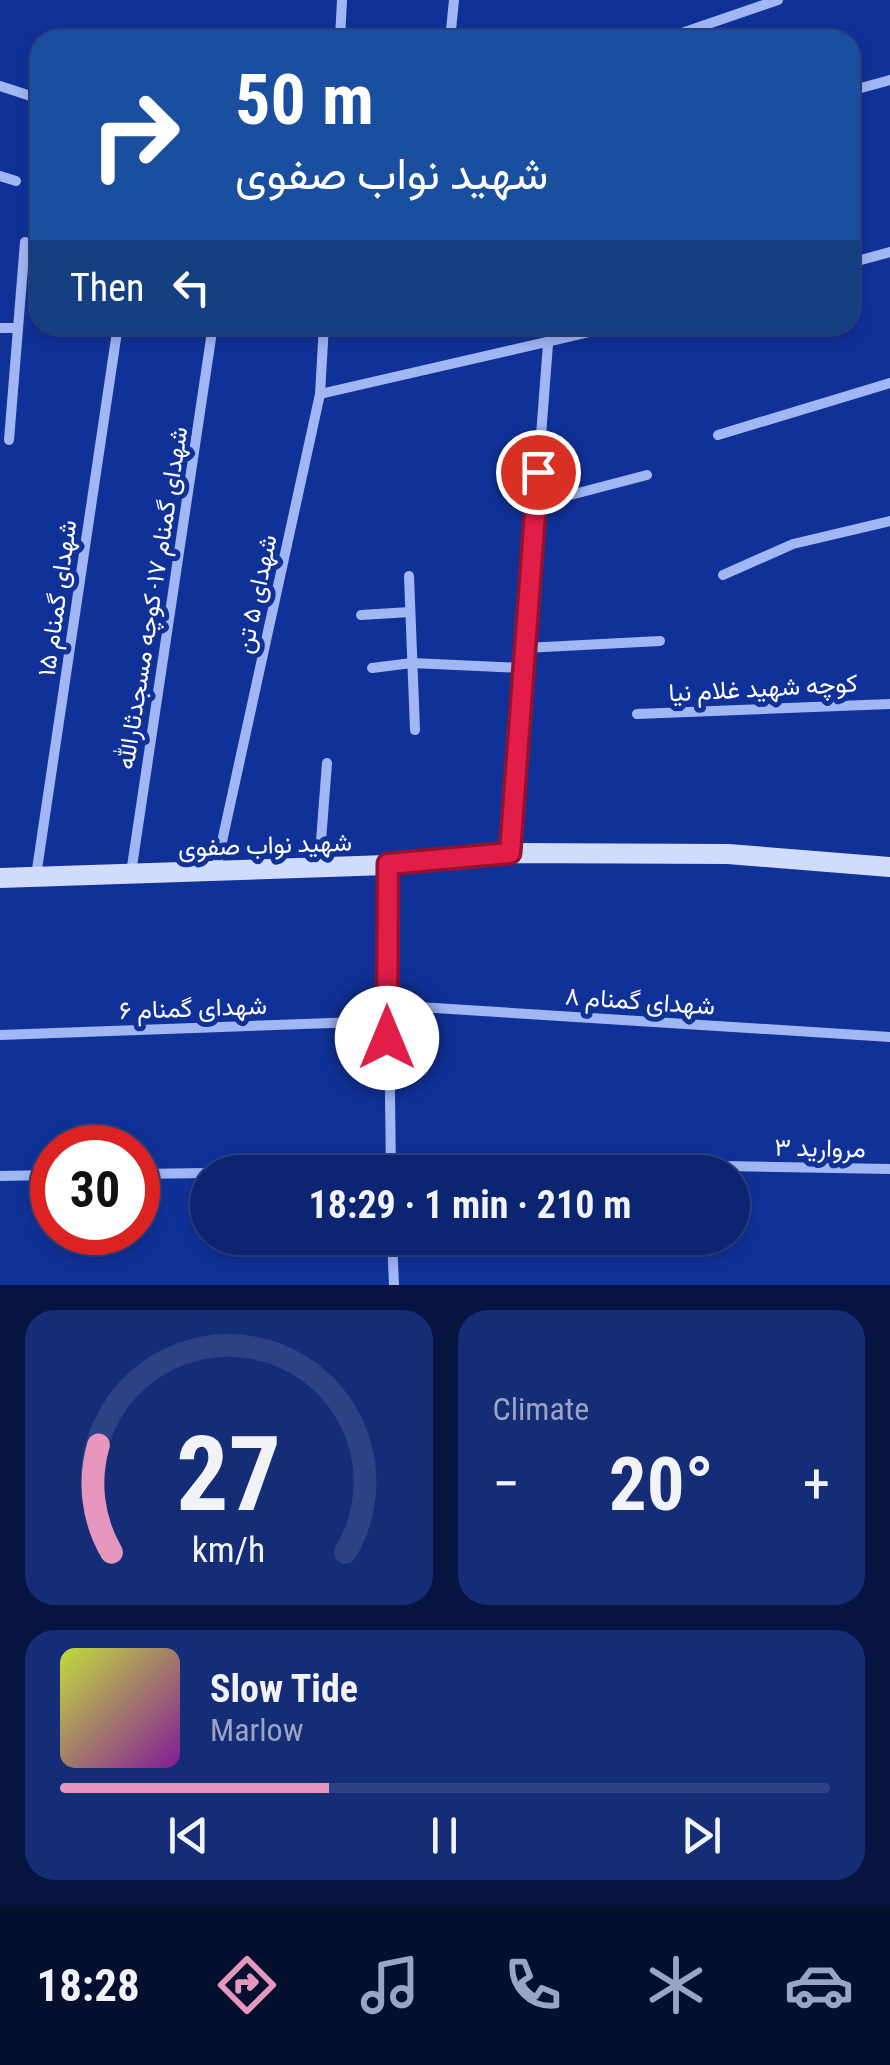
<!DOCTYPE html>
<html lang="en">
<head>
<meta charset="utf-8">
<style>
  body { margin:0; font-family:"Roboto Condensed",Vazirmatn,sans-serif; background:#152d77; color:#f1f3f6; height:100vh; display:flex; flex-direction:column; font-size:38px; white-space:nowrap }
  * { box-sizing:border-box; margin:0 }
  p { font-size:32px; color:#9aa5c4 }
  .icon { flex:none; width:55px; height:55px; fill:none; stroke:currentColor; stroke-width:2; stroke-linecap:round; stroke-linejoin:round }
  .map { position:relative; height:1285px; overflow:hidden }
  .details { display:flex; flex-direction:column; gap:25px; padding:25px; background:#07143f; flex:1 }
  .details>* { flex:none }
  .hud { position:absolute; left:30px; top:30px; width:830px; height:305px; border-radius:30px; box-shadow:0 5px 15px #0003,0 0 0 2px #2c4284; background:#1a4fa0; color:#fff; overflow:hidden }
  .speed { position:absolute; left:30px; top:1125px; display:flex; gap:20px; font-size:50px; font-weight:700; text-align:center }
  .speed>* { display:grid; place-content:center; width:130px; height:130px; border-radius:50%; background:#0c2572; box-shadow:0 5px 15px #0003,0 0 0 2px #2c4284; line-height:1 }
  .speed .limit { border:15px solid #d22; background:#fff; color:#111 }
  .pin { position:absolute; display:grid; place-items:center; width:85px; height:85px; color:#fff; margin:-42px; border:5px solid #fff; border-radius:50%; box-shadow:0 2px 10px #0007 }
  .me { position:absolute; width:110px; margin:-55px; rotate:0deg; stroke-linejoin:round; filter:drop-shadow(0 0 8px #0008) }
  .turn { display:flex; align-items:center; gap:35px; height:210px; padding:0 40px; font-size:45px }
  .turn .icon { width:130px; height:130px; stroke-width:2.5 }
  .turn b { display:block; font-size:70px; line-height:85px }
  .then { display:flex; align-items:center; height:95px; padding:0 40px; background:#0003; gap:20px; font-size:38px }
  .big { font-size:75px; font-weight:700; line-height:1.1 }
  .details .card { flex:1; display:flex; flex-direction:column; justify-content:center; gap:15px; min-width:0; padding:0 35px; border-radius:30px; background:#152d77 }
  .details .dial { align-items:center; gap:0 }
  .dial svg { height:260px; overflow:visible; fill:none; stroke:#2c4284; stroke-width:7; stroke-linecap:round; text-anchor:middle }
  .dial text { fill:#f1f3f6; stroke:none }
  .song { display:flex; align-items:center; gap:30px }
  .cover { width:120px; height:120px; border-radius:15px; background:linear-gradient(135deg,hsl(70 70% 55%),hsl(290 70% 35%)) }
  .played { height:10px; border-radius:5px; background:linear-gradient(90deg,#e797bd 35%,#2c4284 35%) }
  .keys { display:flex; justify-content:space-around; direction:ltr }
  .heat { display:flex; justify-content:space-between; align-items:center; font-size:55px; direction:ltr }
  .details .tiles { flex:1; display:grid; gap:25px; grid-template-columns:1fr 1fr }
  .card:last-child { grid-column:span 2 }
  .trip { position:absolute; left:190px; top:1155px; width:560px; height:100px; border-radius:50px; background:#0c2572; box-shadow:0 5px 15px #0003,0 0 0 2px #2c4284; font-weight:700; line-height:100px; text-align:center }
  .tabs { display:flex; height:160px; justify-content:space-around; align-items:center; background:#050f2e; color:#9aa5c4 }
  .tabs .icon { width:70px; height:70px }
  .tabs .on { color:#e797bd }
  .tabs b { font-size:45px; color:#f1f3f6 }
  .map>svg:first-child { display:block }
</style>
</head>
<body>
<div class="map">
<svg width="890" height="1285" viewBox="0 0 890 1285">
  <rect width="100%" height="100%" fill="#103198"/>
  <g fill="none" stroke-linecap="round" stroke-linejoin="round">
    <g stroke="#a1b7f4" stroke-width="10">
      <path d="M340 37 394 40"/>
      <path d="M340 39 342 0"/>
      <path d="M450 40 454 0"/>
      <path d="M642 40 676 35 778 0"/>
      <path d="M0 86 40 99"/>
      <path d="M850 91 890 80"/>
      <path d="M0 176 16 181"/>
      <path d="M850 263 890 252"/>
      <path d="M0 328H18"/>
      <path d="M320 394 620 325"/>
      <path d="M718 435 890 383"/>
      <path d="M9 440 25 242"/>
      <path d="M536 504 647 475"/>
      <path d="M723 575 793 544 890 521"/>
      <path d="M409 576 415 730"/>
      <path d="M361 615 410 612"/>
      <path d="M525 648 660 641"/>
      <path d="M372 668 412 663 523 668"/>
      <path d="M637 714 890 704"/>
      <path d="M509 853 548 344"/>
      <path d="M387 866 391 1172"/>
      <path d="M319 867 327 763"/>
      <path d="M216 869 320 394 324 325"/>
      <path d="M131 873 213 325"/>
      <path d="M36 876 118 325"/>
      <path d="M387 1005 890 1037"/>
      <path d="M0 1035 387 1021"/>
      <path d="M390 1160 890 1169"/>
      <path d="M219 1172 391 1170"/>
      <path d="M138 1174 208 1173"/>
      <path d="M0 1176 52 1175"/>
      <path d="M392 1238 394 1285"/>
    </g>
    <path stroke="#d1dcfd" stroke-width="20" d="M0 878 387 865 509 853 728 854 890 867"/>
  </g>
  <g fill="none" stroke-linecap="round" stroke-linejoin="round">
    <defs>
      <path id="route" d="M387 1038 388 864 510 853 538 472"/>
    </defs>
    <use href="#route" stroke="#92132f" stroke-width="25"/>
    <use href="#route" stroke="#e11d48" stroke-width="18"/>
  </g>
  <g text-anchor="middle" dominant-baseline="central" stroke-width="10" stroke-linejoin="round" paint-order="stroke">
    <g font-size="25" fill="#fff" stroke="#103198">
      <text transform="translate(256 594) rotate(-78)">شهدای ۵ تن</text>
      <text transform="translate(57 598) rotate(-82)">شهدای گمنام ۱۵</text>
      <text transform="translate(152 598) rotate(-81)">شهدای گمنام ۱۷- كوچه مسجدثارالله</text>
      <text transform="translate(763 688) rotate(-3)">کوچه شهید غلام نیا</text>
      <text transform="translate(265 845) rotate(-2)">شهید نواب صفوی</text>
      <text transform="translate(640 1001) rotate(4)">شهدای گمنام ۸</text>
      <text transform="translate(193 1008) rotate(-2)">شهدای گمنام ۶</text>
      <text transform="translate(820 1148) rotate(1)">مروارید ۳</text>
    </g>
  </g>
</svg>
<div class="speed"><div class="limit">30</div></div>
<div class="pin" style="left:538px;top:472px;background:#d93025"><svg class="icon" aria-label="arrive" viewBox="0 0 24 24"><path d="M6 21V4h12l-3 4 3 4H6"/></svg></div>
<svg class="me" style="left:387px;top:1038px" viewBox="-20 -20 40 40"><circle r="19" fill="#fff"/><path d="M0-13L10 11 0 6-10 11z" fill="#e11d48"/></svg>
<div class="trip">18:29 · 1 min · 210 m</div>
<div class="hud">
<div class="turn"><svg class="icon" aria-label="right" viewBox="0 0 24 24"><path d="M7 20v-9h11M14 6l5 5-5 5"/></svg><div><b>50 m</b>شهید نواب صفوی</div></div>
<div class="then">Then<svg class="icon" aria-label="left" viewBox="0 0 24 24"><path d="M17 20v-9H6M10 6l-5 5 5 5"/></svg></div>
</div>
</div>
<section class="details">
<div class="tiles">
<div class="card dial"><svg viewBox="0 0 100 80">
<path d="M14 69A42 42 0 1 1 86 69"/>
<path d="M14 69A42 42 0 0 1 10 36" stroke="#e797bd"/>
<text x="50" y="56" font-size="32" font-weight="700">27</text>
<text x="50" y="72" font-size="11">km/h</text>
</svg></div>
<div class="card"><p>Climate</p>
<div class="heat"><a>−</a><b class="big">20°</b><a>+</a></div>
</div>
<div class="card">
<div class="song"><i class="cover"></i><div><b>Slow Tide</b><p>Marlow</p></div></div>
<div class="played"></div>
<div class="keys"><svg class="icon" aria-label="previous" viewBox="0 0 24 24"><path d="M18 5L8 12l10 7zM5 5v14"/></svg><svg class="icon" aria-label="pause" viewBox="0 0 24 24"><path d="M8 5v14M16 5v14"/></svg><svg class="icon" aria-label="next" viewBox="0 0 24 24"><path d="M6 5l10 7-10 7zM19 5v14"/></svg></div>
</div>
</div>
</section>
<nav class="tabs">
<b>18:28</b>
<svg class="icon on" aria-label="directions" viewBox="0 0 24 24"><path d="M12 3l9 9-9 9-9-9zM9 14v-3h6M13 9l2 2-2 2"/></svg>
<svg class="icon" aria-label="music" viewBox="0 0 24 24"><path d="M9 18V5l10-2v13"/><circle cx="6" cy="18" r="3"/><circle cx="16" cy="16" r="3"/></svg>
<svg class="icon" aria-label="phone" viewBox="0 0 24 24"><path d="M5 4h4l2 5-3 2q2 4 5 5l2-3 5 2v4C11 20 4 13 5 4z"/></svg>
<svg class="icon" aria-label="climate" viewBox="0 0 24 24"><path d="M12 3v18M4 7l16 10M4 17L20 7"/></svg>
<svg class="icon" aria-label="car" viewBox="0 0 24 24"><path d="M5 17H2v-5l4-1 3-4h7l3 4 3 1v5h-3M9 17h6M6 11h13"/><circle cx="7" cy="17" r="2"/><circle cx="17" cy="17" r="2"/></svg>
</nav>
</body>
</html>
